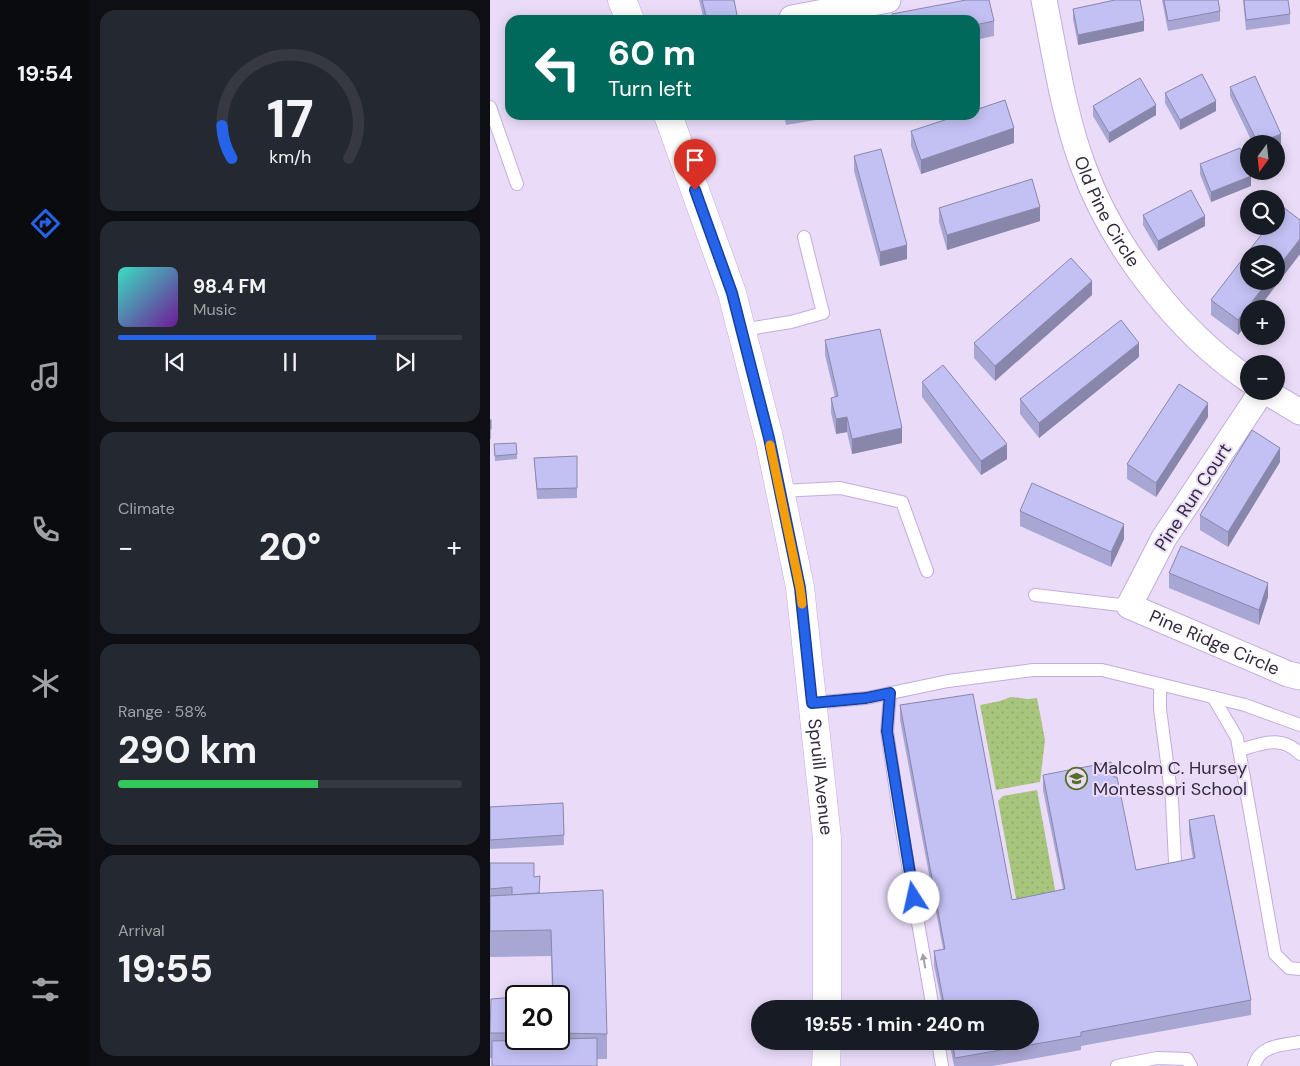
<!DOCTYPE html>
<html lang="en">
<head>
<meta charset="utf-8">
<style>
  body { margin:0; font-family:"DM Sans",sans-serif; background:#242831; color:#f1f3f6; height:100vh; display:flex; flex-direction:column; font-size:19px; white-space:nowrap }
  * { box-sizing:border-box; margin:0 }
  p { font-size:16px; color:#9ea1a6 }
  .icon { flex:none; width:28px; height:28px; fill:none; stroke:currentColor; stroke-width:2; stroke-linecap:round; stroke-linejoin:round }
  .map { position:relative; flex:1; overflow:hidden }
  .sheet { display:flex; flex-direction:column; gap:10px; padding:10px; background:#0d0f14; width:400px }
  .sheet>* { flex:none }
  .top-card { position:absolute; left:15px; top:15px; width:475px; height:105px; border-radius:15px; box-shadow:0 2px 12px #0003; background:#00695c; color:#fff; overflow:hidden }
  .needle { width:32px; rotate:195deg }
  .tools { position:absolute; left:750px; top:135px; display:grid; gap:10px }
  .tools a { display:grid; place-items:center; width:45px; height:45px; border-radius:50%; background:#171b24; box-shadow:0 2px 12px #0003; font-size:25px }
  .speed { position:absolute; left:15px; top:985px; display:flex; gap:10px; font-size:25px; font-weight:700; text-align:center }
  .speed>* { display:grid; place-content:center; width:65px; height:65px; border-radius:50%; background:#171b24; box-shadow:0 2px 12px #0003; line-height:1 }
  .speed .limit { border:2px solid #111; border-radius:8px; background:#fff; color:#111 }
  .pin { position:absolute; display:grid; place-items:center; width:42px; height:42px; color:#fff; margin:-51px -21px; border-radius:50% 50% 50% 0; rotate:-45deg; box-shadow:0 0 5px #0007 }
  .pin .icon { rotate:45deg }
  .me { position:absolute; width:55px; margin:-28px; rotate:350deg; stroke-linejoin:round; filter:drop-shadow(0 0 4px #0008) }
  .turn { display:flex; align-items:center; gap:18px; height:105px; padding:0 20px; font-size:22px }
  .turn .icon { width:65px; height:65px; stroke-width:2.5 }
  .turn b { display:block; font-size:35px; line-height:42px }
  .big { font-size:38px; font-weight:700; line-height:1.1 }
  .sheet .card { flex:1; display:flex; flex-direction:column; justify-content:center; gap:8px; min-width:0; padding:0 18px; border-radius:15px; background:#242831 }
  .sheet .dial { align-items:center; gap:0 }
  .dial svg { height:130px; overflow:visible; fill:none; stroke:#363941; stroke-width:7; stroke-linecap:round; text-anchor:middle }
  .dial text { fill:#f1f3f6; stroke:none }
  .song { display:flex; align-items:center; gap:15px }
  .cover { width:60px; height:60px; border-radius:8px; background:linear-gradient(135deg,hsl(170 70% 55%),hsl(280 70% 35%)) }
  .played { height:5px; border-radius:2px; background:linear-gradient(90deg,#2563eb 75%,#363941 75%) }
  .keys { display:flex; justify-content:space-around; direction:ltr }
  .heat { display:flex; justify-content:space-between; align-items:center; font-size:28px; direction:ltr }
  .charge { height:8px; border-radius:4px; background:linear-gradient(90deg,#34c759 58%,#363941 0) }
  .trip { position:absolute; left:261px; top:1000px; width:288px; height:50px; border-radius:25px; background:#171b24; box-shadow:0 2px 12px #0003; font-weight:700; line-height:50px; text-align:center }
  main { display:flex; flex:1; min-height:0 }
  .dock { display:flex; flex-direction:column; width:90px; justify-content:space-around; align-items:center; background:#090b0e; color:#9ea1a6 }
  .dock .icon { width:35px; height:35px }
  .dock .selected { color:#2563eb }
  .dock b { font-size:22px; color:#f1f3f6 }
  .map>svg:first-child { display:block }
</style>
</head>
<body>
<main>
<nav class="dock">
<b>19:54</b>
<svg class="icon selected" aria-label="directions" viewBox="0 0 24 24"><path d="M12 3l9 9-9 9-9-9zM9 14v-3h6M13 9l2 2-2 2"/></svg>
<svg class="icon" aria-label="music" viewBox="0 0 24 24"><path d="M9 18V5l10-2v13"/><circle cx="6" cy="18" r="3"/><circle cx="16" cy="16" r="3"/></svg>
<svg class="icon" aria-label="phone" viewBox="0 0 24 24"><path d="M5 4h4l2 5-3 2q2 4 5 5l2-3 5 2v4C11 20 4 13 5 4z"/></svg>
<svg class="icon" aria-label="climate" viewBox="0 0 24 24"><path d="M12 3v18M4 7l16 10M4 17L20 7"/></svg>
<svg class="icon" aria-label="car" viewBox="0 0 24 24"><path d="M5 17H2v-5l4-1 3-4h7l3 4 3 1v5h-3M9 17h6M6 11h13"/><circle cx="7" cy="17" r="2"/><circle cx="17" cy="17" r="2"/></svg>
<svg class="icon" aria-label="filters" viewBox="0 0 24 24"><path d="M4 7h16M4 17h16"/><circle cx="9" cy="7" r="2"/><circle cx="15" cy="17" r="2"/></svg>
</nav>
<section class="sheet">
<div class="card dial"><svg viewBox="0 0 100 80">
<path d="M14 69A42 42 0 1 1 86 69"/>
<path d="M14 69A42 42 0 0 1 8 49" stroke="#2563eb"/>
<text x="50" y="56" font-size="32" font-weight="700">17</text>
<text x="50" y="72" font-size="11">km/h</text>
</svg></div>
<div class="card">
<div class="song"><i class="cover"></i><div><b>98.4 FM</b><p>Music</p></div></div>
<div class="played"></div>
<div class="keys"><svg class="icon" aria-label="previous" viewBox="0 0 24 24"><path d="M18 5L8 12l10 7zM5 5v14"/></svg><svg class="icon" aria-label="pause" viewBox="0 0 24 24"><path d="M8 5v14M16 5v14"/></svg><svg class="icon" aria-label="next" viewBox="0 0 24 24"><path d="M6 5l10 7-10 7zM19 5v14"/></svg></div>
</div>
<div class="card"><p>Climate</p>
<div class="heat"><a>−</a><b class="big">20°</b><a>+</a></div>
</div>
<div class="card"><p>Range · 58%</p><b class="big">290 km</b><div class="charge"></div></div>
<div class="card"><p>Arrival</p><b class="big">19:55</b></div>
</section>
<div class="map">
<svg width="810" height="1066" viewBox="0 0 810 1066">
  <defs>
    <pattern id="park-dots" width="8" height="8" patternUnits="userSpaceOnUse" patternTransform="scale(1.25)"><rect width="8" height="8" fill="#a7c57c"/><path d="M2 2h.1M6 6h.1" fill="none" stroke="#90a96c" stroke-width="1.8" stroke-linecap="round"/></pattern>
  </defs>
  <rect width="100%" height="100%" fill="#eadcf9"/>
  <g fill="url(#park-dots)">
    <path d="M521 697 538 699 547 698 555 740 550 782 506 790 490 705 510 701Z"/>
    <path d="M547 790 566 895 534 905 526 898 508 801 513 796Z"/>
  </g>
  <g fill="none" stroke-linecap="round" stroke-linejoin="round">
    <defs>
      <g id="service">
        <path d="M0 107 27 184"/>
        <path d="M251 330 301 322 333 313 314 237"/>
        <path d="M290 491 350 488 412 502 437 571"/>
        <path d="M545 595 639 606"/>
        <path d="M670 684V709L682 800 685 862"/>
        <path d="M400 693 397 731 411 825 443 1009"/>
        <path d="M723 697 747 738 785 954 799 968 810 969"/>
        <path d="M322 703 377 698 458 681 543 670H612L755 705 810 725"/>
        <path d="M749 750C772 744 791 734 810 754"/>
        <path d="M448 1041 452 1066"/>
        <path d="M627 1066 667 1058 697 1059 701 1066"/>
        <path d="M764 1066C770 1045 792 1045 810 1042"/>
      </g>
      <g id="minor">
        <path id="s1" d="M554 0C565 54 573 111 592 163 621 245 687 331 759 380"/>
        <path d="M302 18 398 0"/>
        <path id="s2" d="M772 391 674 538 639 606 798 674 810 677"/>
        <path d="M775 391 810 412"/>
      </g>
      <g id="tertiary">
        <path d="M132 0 140 20"/>
        <path id="s3" d="M178 115 242 293 279 438 310 587 337 838V1009"/>
        <path d="M336 1066 337 1041"/>
      </g>
    </defs>
    <use href="#service" stroke="#c3acdc" stroke-width="14"/>
    <use href="#minor" stroke="#c3acdc" stroke-width="27"/>
    <use href="#tertiary" stroke="#c3acdc" stroke-width="29"/>
    <use href="#service" stroke="#fff" stroke-width="12"/>
    <use href="#minor" stroke="#fff" stroke-width="25"/>
    <use href="#tertiary" stroke="#fff" stroke-width="28"/>
  </g>
  <g fill="#a8a6d2">
    <path d="M209 0H244L248 20H214Z"/>
    <path d="M672 0H728L730 11V21L678 31Z"/>
    <path d="M753 0H798L800 14V24L756 30Z"/>
    <path d="M583 9 654 31 588 45 583 19Z"/>
    <path d="M402 14 504 21V36L485 40V20H402Z"/>
    <path d="M740 87 791 144H763L740 96Z"/>
    <path d="M675 93 726 111 690 130 675 103Z"/>
    <path d="M603 106 666 115 619 143 603 116Z"/>
    <path d="M294 115H356L296 125Z"/>
    <path d="M421 131 524 143 431 174 421 146Z"/>
    <path d="M364 156 417 259 390 266 364 171Z"/>
    <path d="M710 164 761 186 721 202 710 174Z"/>
    <path d="M449 208 550 221 457 250 449 222Z"/>
    <path d="M653 215 715 226 668 251 653 225Z"/>
    <path d="M810 220V254L768 309H759V321L748 335 721 315V300Z"/>
    <path d="M602 295 505 381 484 358V343Z"/>
    <path d="M335 340 412 443 362 454 357 432 346 434 341 413V398L345 397 335 355Z"/>
    <path d="M649 357 549 438 530 414V399Z"/>
    <path d="M432 382 517 459 491 475 432 397Z"/>
    <path d="M718 417 666 497 637 479V464Z"/>
    <rect x="0" y="420" width="1" height="19"/>
    <path d="M4 444 27 454V459L5 461Z"/>
    <path d="M87 456V498L47 499 44 458Z"/>
    <path d="M790 462 738 547 710 530V515Z"/>
    <path d="M530 511 634 539 621 567 530 526Z"/>
    <path d="M679 573 778 597 769 625 679 588Z"/>
    <path d="M410 705 522 900 573 889 553 790V775L624 777 646 870 703 859 699 834V820L761 1000V1015L591 1046V1050L503 1066H464L459 1041H540V1009H453L444 966V951L453 949 410 720Z"/>
    <path d="M73 803 74 845 0 849V807Z"/>
    <path d="M0 863 44 877 50 893 117 1034V1059H107V1066H2V1058H0V1033L26 997V1039H69V996L62 993 61 956 0 957Z"/>
  </g>
  <g fill="#8887ab">
    <path d="M654 21V31L588 45V35Z"/>
    <path d="M726 101V111L690 130V120Z"/>
    <path d="M666 105V115L619 143V133Z"/>
    <path d="M524 128V143L431 174V160Z"/>
    <path d="M791 134V144L786 146V144H768Z"/>
    <path d="M761 176V186L721 202V192Z"/>
    <path d="M550 207V221L457 250V235Z"/>
    <path d="M715 216V226L668 251V241Z"/>
    <path d="M810 239V254L768 309H759V321L748 335V320L778 281H786V270Z"/>
    <path d="M417 245V259L390 266V252Z"/>
    <path d="M602 281V295L505 381V366Z"/>
    <path d="M649 343V357L549 438V423Z"/>
    <path d="M718 403V417L666 497V483Z"/>
    <path d="M357 417V432L346 434V419Z"/>
    <path d="M412 428V443L362 454V439Z"/>
    <path d="M517 444V459L491 475V461Z"/>
    <path d="M790 448V462L738 547V532Z"/>
    <path d="M634 524V539L621 567V552Z"/>
    <path d="M778 583V597L769 625V610Z"/>
  </g>
  <g fill="#c3c1f4" stroke="#8887ab">
    <path d="M212 0H244L248 20H217Z"/>
    <path d="M476 0H499L504 21 485 25V20H403L402 14Z"/>
    <path d="M625 0H650L654 21 588 35 583 9Z"/>
    <path d="M674 0H728L730 11 678 21Z"/>
    <path d="M754 0H798L800 14 756 20Z"/>
    <path d="M712 74 726 101 690 120 675 93Z"/>
    <path d="M765 76 791 134 768 143 740 87Z"/>
    <path d="M650 78 666 105 619 133 603 106Z"/>
    <path d="M515 100 524 128 431 160 421 131 470 115H485V110Z"/>
    <path d="M750 148 761 176 721 192 710 164Z"/>
    <path d="M391 149 417 245 390 252 364 156Z"/>
    <path d="M542 179 550 207 457 235 449 208Z"/>
    <path d="M701 190 715 216 668 241 653 215Z"/>
    <path d="M793 207 810 220V239L786 270V254H759V281H778L748 320 721 300 778 226H786V216Z"/>
    <path d="M581 258 602 281 505 366 484 343Z"/>
    <path d="M631 320 649 343 549 423 530 399Z"/>
    <path d="M390 329 412 428 362 439 357 417 346 419 341 398 348 396 335 340Z"/>
    <path d="M453 365 517 444 491 461 432 382Z"/>
    <path d="M689 384 718 403 666 483 637 464Z"/>
    <rect x="0" y="420" width="1" height="9"/>
    <path d="M762 430 790 448 738 532 710 515Z"/>
    <path d="M26 443 27 454 5 456 4 444Z"/>
    <path d="M87 456V488L47 489 44 458Z"/>
    <path d="M542 483 634 524 621 552 530 511Z"/>
    <path d="M691 546 778 583 769 610 679 573Z"/>
    <path d="M483 694 522 900 575 889 553 775 621 762 624 777H627L646 870 705 858 699 820 724 815 761 1000 591 1032V1036L465 1058 462 1041H540V1009H455L444 951 455 949 410 705Z"/>
    <path d="M73 803 74 835 0 840V807Z"/>
    <path d="M0 863H44V877L50 876 49 893 22 895V887L0 889Z"/>
    <path d="M113 890 117 1034 69 1033V996H30L63 993 61 930 0 931V896Z"/>
    <path d="M26 997V1033H0L1 999Z"/>
    <path d="M107 1038V1066H2V1041Z"/>
  </g>
  <defs><path id="oneway-solid" d="M-6-.8H1V-3.2L6.5 0L1 3.2V.8H-6Z" transform="scale(1.25)"/></defs>
  <use fill="#a39fa7" href="#oneway-solid" transform="translate(434 961) rotate(-100)"/>
  <g fill="none" stroke-linecap="round" stroke-linejoin="round">
    <defs>
      <path id="route" d="M205 190 242 293 279 438 310 588 322 703 376 698 400 693 397 731 424 898"/>
    </defs>
    <use href="#route" stroke="#184099" stroke-width="12"/>
    <use href="#route" stroke="#2563eb" stroke-width="9"/>
    <path stroke="#f59e0b" stroke-width="9" d="M280 445 310 588 312 604"/>
  </g>
  <defs>
    <symbol id="school-ring" viewBox="-11 -11 22 22"><circle r="9.5" fill="#eadcf9" stroke="#547023" stroke-width="1.5"/><path d="M0-5L7-2L0 1L-7-2ZM-4 1L0 2.5L4 1V4Q0 6-4 4Z" fill="#547023"/></symbol>
  </defs>
  <g fill-rule="evenodd">
    <use href="#school-ring" x="574" y="766" width="25" height="25"/>
  </g>
  <g text-anchor="middle" dominant-baseline="central" stroke-width="4" stroke-linejoin="round" paint-order="stroke">
    <g font-size="18" fill="#32293c" stroke="#eadcf9">
      <text stroke="none"><textPath href="#s1" startOffset="222">Old Pine Circle</textPath></text>
      <text transform="translate(703 497) rotate(-57)">Pine Run Court</text>
      <text stroke="none"><textPath href="#s2" startOffset="346">Pine Ridge Circle</textPath></text>
      <text stroke="none"><textPath href="#s3" startOffset="682">Spruill Avenue</textPath></text>
    </g>
    <g font-size="18" fill="#32293c" stroke="#eadcf9" text-anchor="start">
      <text x="603" y="768">Malcolm C. Hursey<tspan x="603" dy="21">Montessori School</tspan></text>
    </g>
  </g>
</svg>
<div class="tools">
<a><svg class="needle" viewBox="-14 -14 28 28"><path d="M0-13l5 13h-10z" fill="#e53935"/><path d="M0 13l5-13h-10z" fill="#9ea1a6"/></svg></a>
<a><svg class="icon" aria-label="search" viewBox="0 0 24 24"><circle cx="10" cy="10" r="6"/><path d="M15 15l6 6"/></svg></a>
<a><svg class="icon" aria-label="layers" viewBox="0 0 24 24"><path d="M12 4l9 5-9 5-9-5zM3 14l9 5 9-5"/></svg></a>
<a>+</a>
<a>−</a>
</div>
<div class="speed"><div class="limit">20</div></div>
<div class="pin" style="left:205px;top:190px;background:#d93025"><svg class="icon" aria-label="arrive" viewBox="0 0 24 24"><path d="M6 21V4h12l-3 4 3 4H6"/></svg></div>
<svg class="me" style="left:424px;top:898px" viewBox="-20 -20 40 40"><circle r="19" fill="#fff"/><path d="M0-13L10 11 0 6-10 11z" fill="#2563eb"/></svg>
<div class="trip">19:55 · 1 min · 240 m</div>
<div class="top-card">
<div class="turn"><svg class="icon" aria-label="left" viewBox="0 0 24 24"><path d="M17 20v-9H6M10 6l-5 5 5 5"/></svg><div><b>60 m</b>Turn left</div></div>
</div>
</div>
</main>
</body>
</html>
